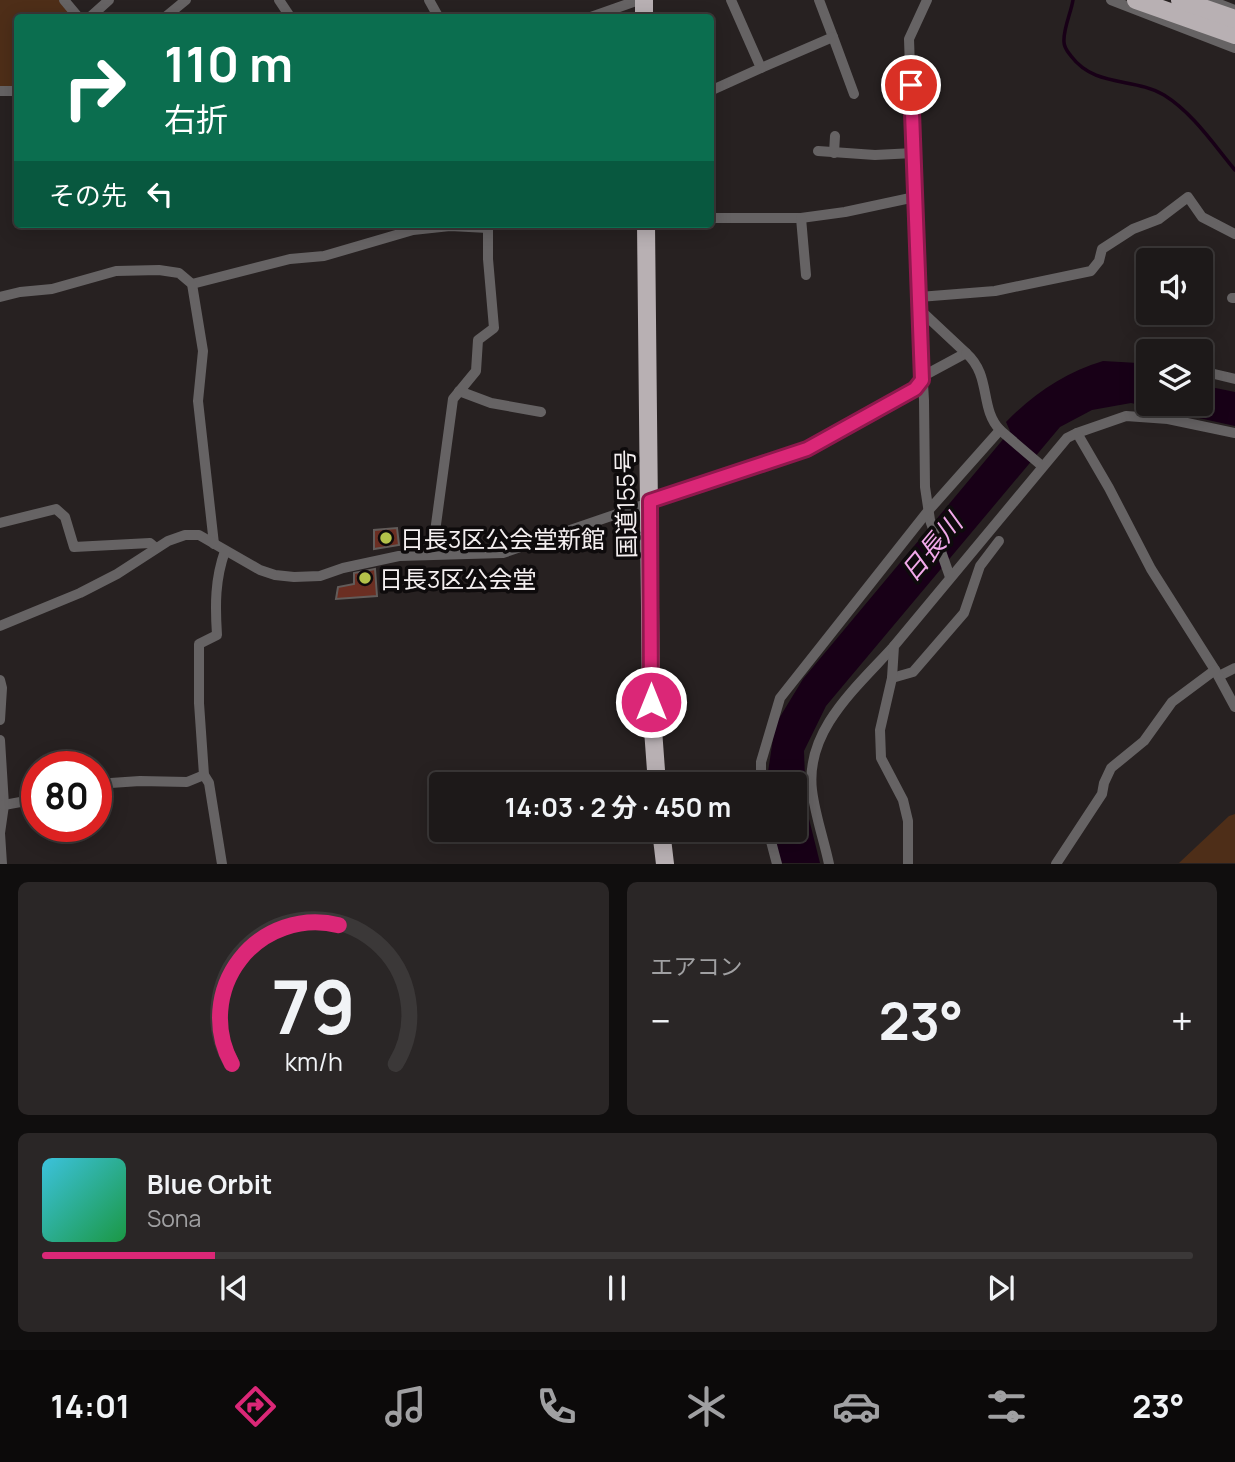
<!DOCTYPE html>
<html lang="ja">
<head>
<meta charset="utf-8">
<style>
  body { margin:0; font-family:Manrope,"Noto Sans JP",sans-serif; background:#2a2626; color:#f1f3f6; height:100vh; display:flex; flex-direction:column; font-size:26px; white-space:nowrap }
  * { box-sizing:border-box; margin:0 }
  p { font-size:23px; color:#a0a0a2 }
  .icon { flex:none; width:38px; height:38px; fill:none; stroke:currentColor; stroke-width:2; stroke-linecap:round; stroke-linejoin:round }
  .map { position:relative; height:864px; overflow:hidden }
  .details { display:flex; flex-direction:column; gap:18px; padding:18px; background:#100e0e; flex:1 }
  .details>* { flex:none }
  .guide { position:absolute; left:14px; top:14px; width:700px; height:214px; border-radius:7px; box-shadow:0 4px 18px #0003,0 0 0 2px #3b3838; background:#0b6e4f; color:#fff; overflow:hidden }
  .controls { position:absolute; left:1136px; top:248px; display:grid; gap:14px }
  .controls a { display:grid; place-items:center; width:77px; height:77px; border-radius:7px; background:#1d1919; box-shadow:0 4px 18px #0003,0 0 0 2px #3b3838; font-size:35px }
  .speed { position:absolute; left:21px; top:751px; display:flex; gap:14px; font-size:35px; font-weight:700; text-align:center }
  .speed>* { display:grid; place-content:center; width:91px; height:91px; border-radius:50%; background:#1d1919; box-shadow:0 4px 18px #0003,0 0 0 2px #3b3838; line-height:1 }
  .speed .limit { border:10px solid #d22; background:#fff; color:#111 }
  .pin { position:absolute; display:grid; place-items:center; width:60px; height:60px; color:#fff; margin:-30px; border:4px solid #fff; border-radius:50%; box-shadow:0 2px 7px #0007 }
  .me { position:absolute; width:77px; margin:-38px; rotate:0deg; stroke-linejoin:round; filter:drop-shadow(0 0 5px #0008) }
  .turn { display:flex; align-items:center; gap:24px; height:147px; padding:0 35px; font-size:32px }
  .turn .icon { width:91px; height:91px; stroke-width:2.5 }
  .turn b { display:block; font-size:49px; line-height:60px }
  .then { display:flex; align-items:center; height:66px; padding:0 35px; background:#0003; gap:14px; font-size:26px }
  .big { font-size:52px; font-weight:700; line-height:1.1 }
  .details .widget { flex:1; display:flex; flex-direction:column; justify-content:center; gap:10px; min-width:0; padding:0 24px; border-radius:10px; background:#2a2626 }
  .details .dial { align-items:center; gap:0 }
  .dial svg { height:182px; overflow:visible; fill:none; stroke:#3b3838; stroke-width:7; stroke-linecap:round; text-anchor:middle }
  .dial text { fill:#f1f3f6; stroke:none }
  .song { display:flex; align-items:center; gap:21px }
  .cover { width:84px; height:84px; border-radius:10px; background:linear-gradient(135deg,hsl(190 70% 55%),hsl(140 70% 35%)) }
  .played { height:7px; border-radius:4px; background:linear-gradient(90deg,#db2777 15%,#3b3838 15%) }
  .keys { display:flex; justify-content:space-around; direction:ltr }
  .heat { display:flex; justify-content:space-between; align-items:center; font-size:38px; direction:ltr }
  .details .tiles { flex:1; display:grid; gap:18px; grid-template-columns:1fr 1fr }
  .widget:last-child { grid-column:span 2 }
  .trip { position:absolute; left:429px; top:772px; width:378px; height:70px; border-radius:7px; background:#1d1919; box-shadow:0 4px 18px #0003,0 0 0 2px #3b3838; font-weight:700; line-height:70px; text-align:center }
  .dock { display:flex; height:112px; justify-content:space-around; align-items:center; background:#0c0a0a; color:#a0a0a2 }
  .dock .icon { width:49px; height:49px }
  .dock .on { color:#db2777 }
  .dock b { font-size:32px; color:#f1f3f6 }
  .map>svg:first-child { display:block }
</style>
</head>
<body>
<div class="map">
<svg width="1235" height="864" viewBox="0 0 1235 864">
  <rect width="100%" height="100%" fill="#272121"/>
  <g fill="#4e2e18">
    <path d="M0 0H64L79 17 18 18 17 91H0Z"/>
    <path d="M1235 814V863H1179L1229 816Z"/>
  </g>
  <path fill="#180017" d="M1103 361 1138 363 1148 367V404H1200L1201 385 1235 392V426L1131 403 1092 410 1060 427 826 706 804 751 806 807 820 863H781L773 830H794V784H767V779L775 725 803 679 1010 431 1006 422C1033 394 1066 372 1103 361Z"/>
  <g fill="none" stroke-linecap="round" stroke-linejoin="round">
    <path stroke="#180017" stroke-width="3.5" d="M1073 0C1071 13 1063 29 1064 42 1064 48 1068 52 1071 56 1095 88 1134 77 1164 95 1193 113 1214 145 1235 170"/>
  </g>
  <g fill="#6b2e22" stroke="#625c5a" stroke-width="2">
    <path d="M397 528 399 545 374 549V530Z"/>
    <path d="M375 569 377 596 336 599 338 587 354 584V573Z"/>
  </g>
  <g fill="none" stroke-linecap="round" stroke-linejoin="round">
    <g stroke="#666364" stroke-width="10">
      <path d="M64 0 79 18"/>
      <path d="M279 0 291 18"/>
      <path d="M429 0 439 18"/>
      <path d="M819 0 833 37"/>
      <path d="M927 0 909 39 918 301 924 400 925 487 930 520 950 577"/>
      <path d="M1111 0 1235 48"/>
      <path d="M1209 0 1235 10"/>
      <path d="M89 18 109 0"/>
      <path d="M164 18 186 0"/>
      <path d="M588 18 639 0"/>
      <path d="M761 68 833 37 854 94"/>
      <path d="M0 91H18"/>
      <path d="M710 91 761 68 731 0"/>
      <path d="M818 151 875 155 914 153"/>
      <path d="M834 153 835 136"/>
      <path d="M710 218H801L845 212 915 197"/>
      <path d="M801 218 806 275"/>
      <path d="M192 284 290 259 324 256 413 230 450 226 488 228"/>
      <path d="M0 297 20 292 52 289 116 271 159 270 179 273 192 284 203 351 198 401 214 544"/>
      <path d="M919 297 995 291 1091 271 1099 261 1102 249 1133 229 1159 219 1188 197 1202 217 1235 234"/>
      <path d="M1232 298H1235"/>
      <path d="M1210 373 1235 379"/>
      <path d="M459 391 491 403 541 412"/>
      <path d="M1000 430 1042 466"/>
      <path d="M1077 433 1126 416 1168 419 1235 433"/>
      <path d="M0 523 56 509 65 517 74 547 150 543 156 548"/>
      <path d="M432 554 453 399 476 371 478 340 494 328 488 259V224"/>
      <path d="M0 626 80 593 117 574 168 541 185 535H199L260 570 275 575 294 577 320 576 343 568 399 556 503 553 807 449 915 389 927 374 966 353 919 309"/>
      <path d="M1219 676 1235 668"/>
      <path d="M892 678 913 672 964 613 980 566 999 541"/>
      <path d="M0 680 2 688 0 720"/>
      <path d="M0 740 4 805 0 833 2 864"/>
      <path d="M96 784 140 781 187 782 204 775"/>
      <path d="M761 784V762L780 698 928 511 1000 430C979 408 992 376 966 353"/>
      <path d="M4 805 37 799"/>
      <path d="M768 830 777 864"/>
      <path d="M222 864 209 783 204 775 199 703V644L217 635C215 605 215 579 225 551"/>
      <path d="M829 864C824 840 815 815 812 790 805 730 857 687 894 646"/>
      <path d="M908 864V821L903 800 881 758 880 730 892 678 894 646 1067 438 1077 433 1109 488 1151 569 1215 670 1235 707"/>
      <path d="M1056 864 1102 794 1104 783 1111 768 1144 741 1172 702 1215 670"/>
    </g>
    <g stroke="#b8b0b3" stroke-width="18">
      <path d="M644 0V18"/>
      <path d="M1136 0 1235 35"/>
      <path d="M1180 0 1235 19"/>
      <path d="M646 224 651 702 657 784"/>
      <path d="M661 830 665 864"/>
    </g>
  </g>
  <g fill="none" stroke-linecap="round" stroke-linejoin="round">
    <defs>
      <path id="route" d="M651 702 650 501 807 449 915 389 922 380 911 85"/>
    </defs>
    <use href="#route" stroke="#8e194d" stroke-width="18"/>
    <use href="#route" stroke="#db2777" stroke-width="12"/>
  </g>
  <g fill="#b4c24a" stroke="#0e0b0c" stroke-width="2.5">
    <circle cx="386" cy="538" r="7"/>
    <circle cx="365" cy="578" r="7"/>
  </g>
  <g text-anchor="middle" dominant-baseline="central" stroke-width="7" stroke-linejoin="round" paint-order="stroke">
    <g font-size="24" fill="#f4eff0" stroke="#0e0b0c">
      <text transform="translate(625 504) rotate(-91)">国道155号</text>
    </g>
    <g font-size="24" fill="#f4eff0" stroke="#0e0b0c" text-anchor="start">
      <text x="400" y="538">日長3区公会堂新館</text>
      <text x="379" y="578">日長3区公会堂</text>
    </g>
    <g font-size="26" font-style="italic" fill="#f2a9ea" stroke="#0e0b0c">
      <text transform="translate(931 547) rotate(-50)">日長川</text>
    </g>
  </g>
</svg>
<div class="controls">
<a><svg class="icon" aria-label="sound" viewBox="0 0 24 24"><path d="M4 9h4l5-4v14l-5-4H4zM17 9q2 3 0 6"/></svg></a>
<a><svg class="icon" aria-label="layers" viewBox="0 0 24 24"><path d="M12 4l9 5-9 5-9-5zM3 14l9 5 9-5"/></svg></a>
</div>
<div class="speed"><div class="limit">80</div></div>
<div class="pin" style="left:911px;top:85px;background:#d93025"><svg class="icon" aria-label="arrive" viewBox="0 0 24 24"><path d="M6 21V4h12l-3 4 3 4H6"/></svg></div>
<svg class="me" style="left:651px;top:702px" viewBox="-20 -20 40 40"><circle r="17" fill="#db2777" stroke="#fff" stroke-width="3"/><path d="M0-11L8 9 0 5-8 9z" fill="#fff"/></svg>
<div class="trip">14:03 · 2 分 · 450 m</div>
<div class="guide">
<div class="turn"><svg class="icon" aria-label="right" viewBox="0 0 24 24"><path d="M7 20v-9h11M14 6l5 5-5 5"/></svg><div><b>110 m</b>右折</div></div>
<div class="then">その先<svg class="icon" aria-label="left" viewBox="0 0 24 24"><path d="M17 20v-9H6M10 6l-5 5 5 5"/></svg></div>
</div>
</div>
<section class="details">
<div class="tiles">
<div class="widget dial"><svg viewBox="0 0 100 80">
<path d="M14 69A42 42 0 1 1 86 69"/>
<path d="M14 69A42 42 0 0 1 61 8" stroke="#db2777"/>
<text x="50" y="56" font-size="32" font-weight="700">79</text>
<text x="50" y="72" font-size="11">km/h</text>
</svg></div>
<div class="widget"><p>エアコン</p>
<div class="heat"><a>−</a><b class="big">23°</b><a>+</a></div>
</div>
<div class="widget">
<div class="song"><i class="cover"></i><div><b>Blue Orbit</b><p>Sona</p></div></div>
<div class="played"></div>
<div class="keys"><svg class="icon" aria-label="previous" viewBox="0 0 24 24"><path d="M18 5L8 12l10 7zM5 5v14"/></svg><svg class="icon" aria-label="pause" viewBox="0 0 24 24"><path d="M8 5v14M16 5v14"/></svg><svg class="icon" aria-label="next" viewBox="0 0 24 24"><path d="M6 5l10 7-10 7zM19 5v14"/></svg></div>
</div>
</div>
</section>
<nav class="dock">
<b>14:01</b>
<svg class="icon on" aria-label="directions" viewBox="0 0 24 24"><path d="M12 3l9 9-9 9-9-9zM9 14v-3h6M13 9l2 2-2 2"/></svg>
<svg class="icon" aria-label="music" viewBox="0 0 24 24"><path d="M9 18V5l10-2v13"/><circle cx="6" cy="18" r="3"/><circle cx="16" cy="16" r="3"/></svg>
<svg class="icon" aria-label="phone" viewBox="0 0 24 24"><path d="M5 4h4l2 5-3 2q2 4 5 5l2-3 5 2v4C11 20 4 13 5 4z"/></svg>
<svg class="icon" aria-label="climate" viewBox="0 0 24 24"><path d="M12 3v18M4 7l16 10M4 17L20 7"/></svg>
<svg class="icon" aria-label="car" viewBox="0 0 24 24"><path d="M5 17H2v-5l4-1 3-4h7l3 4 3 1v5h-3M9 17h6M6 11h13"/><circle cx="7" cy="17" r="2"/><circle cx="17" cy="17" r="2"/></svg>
<svg class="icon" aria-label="filters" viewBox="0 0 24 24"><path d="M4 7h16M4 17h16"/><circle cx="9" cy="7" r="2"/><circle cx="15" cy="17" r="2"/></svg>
<b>23°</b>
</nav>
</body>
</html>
